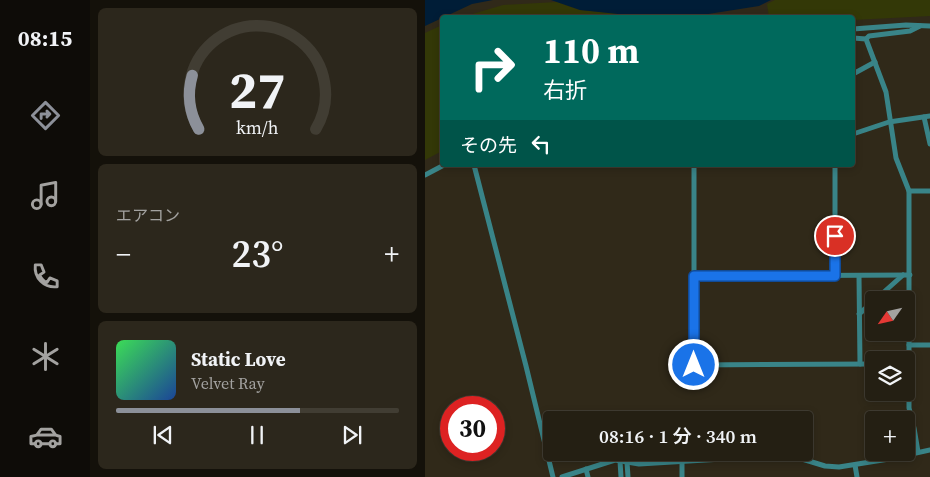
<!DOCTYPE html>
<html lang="ja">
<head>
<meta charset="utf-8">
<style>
  body { margin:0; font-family:"Source Serif 4","Noto Sans JP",serif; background:#2c271c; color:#f1f3f6; height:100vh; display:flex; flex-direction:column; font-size:19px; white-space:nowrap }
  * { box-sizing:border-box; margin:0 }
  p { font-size:16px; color:#a3a2a0 }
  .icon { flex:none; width:28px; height:28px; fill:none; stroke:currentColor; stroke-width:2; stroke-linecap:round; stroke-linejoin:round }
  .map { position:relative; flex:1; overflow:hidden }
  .drawer { display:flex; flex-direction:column; gap:8px; padding:8px; background:#14110a; width:335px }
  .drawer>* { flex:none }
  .top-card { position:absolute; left:15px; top:15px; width:415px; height:152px; border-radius:5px; box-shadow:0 2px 8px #0003,0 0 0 1px #413d33; background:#00695c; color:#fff; overflow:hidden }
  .needle { width:32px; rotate:236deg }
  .fabs { position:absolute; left:440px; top:291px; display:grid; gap:10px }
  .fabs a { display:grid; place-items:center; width:50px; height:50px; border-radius:5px; background:#241f13; box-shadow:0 2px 8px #0003,0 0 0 1px #413d33; font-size:25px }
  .speed { position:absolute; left:15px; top:396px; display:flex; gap:10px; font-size:25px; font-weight:700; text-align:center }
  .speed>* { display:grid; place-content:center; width:65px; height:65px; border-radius:50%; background:#241f13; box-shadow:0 2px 8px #0003,0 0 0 1px #413d33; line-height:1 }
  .speed .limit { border:8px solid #d22; background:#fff; color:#111 }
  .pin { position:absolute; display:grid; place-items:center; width:42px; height:42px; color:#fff; margin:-21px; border:2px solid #fff; border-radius:50%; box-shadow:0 1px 5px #0007 }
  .me { position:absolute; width:55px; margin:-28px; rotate:0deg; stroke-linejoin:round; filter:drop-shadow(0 0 4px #0008) }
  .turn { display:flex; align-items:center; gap:18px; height:105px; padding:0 20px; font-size:22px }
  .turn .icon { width:65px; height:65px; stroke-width:2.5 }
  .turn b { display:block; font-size:35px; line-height:42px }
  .then { display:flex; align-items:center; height:48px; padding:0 20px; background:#0003; gap:10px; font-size:19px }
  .big { font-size:38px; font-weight:600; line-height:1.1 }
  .drawer .tile { flex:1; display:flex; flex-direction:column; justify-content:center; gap:8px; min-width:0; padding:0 18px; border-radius:8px; background:#2c271c }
  .drawer .dial { align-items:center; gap:0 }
  .dial svg { height:130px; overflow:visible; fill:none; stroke:#413d33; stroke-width:7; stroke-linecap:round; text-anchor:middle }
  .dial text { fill:#f1f3f6; stroke:none }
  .song { display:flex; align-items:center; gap:15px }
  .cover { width:60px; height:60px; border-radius:8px; background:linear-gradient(135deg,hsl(130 70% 55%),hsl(220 70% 35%)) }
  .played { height:5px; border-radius:2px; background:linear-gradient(90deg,#8c9099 65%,#413d33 65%) }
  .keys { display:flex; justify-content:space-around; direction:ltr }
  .heat { display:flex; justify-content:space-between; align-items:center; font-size:28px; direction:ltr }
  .trip { position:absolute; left:118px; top:411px; width:270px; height:50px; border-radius:5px; background:#241f13; box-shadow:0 2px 8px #0003,0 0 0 1px #413d33; font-weight:600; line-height:50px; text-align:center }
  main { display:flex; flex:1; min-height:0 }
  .tab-bar { display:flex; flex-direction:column; width:90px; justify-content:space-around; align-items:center; background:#0e0c08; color:#a3a2a0 }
  .tab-bar .icon { width:35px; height:35px }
  .tab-bar .selected { color:#8c9099 }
  .tab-bar b { font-size:22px; color:#f1f3f6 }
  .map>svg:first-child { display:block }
</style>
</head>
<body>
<main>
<nav class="tab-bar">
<b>08:15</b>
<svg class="icon selected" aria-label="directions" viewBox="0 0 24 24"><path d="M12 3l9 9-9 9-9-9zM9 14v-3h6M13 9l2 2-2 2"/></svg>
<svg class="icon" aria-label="music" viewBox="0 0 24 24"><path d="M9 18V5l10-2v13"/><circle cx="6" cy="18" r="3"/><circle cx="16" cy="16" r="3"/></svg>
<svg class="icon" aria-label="phone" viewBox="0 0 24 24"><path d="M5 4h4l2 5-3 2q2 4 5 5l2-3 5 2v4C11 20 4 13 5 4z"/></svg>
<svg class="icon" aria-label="climate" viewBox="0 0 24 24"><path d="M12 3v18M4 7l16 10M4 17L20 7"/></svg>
<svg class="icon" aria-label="car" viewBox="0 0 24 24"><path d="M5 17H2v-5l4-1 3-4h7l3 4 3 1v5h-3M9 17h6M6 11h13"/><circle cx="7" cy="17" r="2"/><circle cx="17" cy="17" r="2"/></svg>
</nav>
<section class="drawer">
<div class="tile dial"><svg viewBox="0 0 100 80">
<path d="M14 69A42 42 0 1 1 86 69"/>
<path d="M14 69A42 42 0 0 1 10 36" stroke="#8c9099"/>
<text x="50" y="56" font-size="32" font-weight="700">27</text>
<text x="50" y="72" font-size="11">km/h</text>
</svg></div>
<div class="tile"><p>エアコン</p>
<div class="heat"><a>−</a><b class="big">23°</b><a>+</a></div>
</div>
<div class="tile">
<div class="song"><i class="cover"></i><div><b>Static Love</b><p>Velvet Ray</p></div></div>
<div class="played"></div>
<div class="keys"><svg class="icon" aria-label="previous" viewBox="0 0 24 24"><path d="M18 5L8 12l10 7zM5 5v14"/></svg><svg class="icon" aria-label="pause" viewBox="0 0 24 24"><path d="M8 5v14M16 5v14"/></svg><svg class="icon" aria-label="next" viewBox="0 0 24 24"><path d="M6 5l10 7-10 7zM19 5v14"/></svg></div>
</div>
</section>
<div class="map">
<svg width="505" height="477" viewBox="0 0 505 477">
  <rect width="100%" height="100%" fill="#302919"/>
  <g fill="#333807">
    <path d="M350 0H505V16L428 20V18L344 17 342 4Z"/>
    <path d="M132 2 155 10 231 17 34 18 78 5Z"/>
    <path d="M17 25V151L0 160V33Z"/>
  </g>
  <g fill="#001d37">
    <path d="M0 0H68L47 4 0 26Z"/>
    <path d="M126 0H346L334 6 264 17 231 18 155 10Z"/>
  </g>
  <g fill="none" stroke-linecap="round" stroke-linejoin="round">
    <g stroke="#398488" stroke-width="5">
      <path d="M428 29 481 25 505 26"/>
      <path d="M428 38 441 39 461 92 471 158 484 191V408L489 428 493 452"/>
      <path d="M441 39 444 36 485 31 495 26"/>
      <path d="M428 74 450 62"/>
      <path d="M499 117 505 144"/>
      <path d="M428 134 464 122 505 116"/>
      <path d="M49 165 101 366 128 477"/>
      <path d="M269 165V365L449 364"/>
      <path d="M410 165V276"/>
      <path d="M0 175 19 165"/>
      <path d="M484 191H505"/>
      <path d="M269 276 485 275"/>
      <path d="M434 276 435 364"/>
      <path d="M450 300 478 275"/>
      <path d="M434 314 449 301"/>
      <path d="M484 345H505"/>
      <path d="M195 461 196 477"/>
      <path d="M202 462 203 477"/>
      <path d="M430 465 432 477"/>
      <path d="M161 469 163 477"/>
      <path d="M137 477 190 460 214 464 364 455 400 466 414 467 464 459 505 450"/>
      <path d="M257 477V462"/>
    </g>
  </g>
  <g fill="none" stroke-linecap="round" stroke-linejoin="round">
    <defs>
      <path id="route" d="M269 365V276H410V236"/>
    </defs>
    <use href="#route" stroke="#114b97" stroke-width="12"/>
    <use href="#route" stroke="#1a73e8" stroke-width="9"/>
  </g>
</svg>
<div class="fabs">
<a><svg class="needle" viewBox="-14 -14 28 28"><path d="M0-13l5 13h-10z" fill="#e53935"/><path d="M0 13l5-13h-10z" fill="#a3a2a0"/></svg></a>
<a><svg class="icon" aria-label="layers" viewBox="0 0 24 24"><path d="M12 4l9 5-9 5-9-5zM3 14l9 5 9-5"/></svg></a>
<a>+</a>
</div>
<div class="speed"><div class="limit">30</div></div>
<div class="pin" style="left:410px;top:236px;background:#d93025"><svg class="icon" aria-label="arrive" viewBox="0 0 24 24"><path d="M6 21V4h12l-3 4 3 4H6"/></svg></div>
<svg class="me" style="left:269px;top:365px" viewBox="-20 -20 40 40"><circle r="17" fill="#1a73e8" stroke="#fff" stroke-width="3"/><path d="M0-11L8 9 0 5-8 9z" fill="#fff"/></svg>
<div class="trip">08:16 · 1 分 · 340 m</div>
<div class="top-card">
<div class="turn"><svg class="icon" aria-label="right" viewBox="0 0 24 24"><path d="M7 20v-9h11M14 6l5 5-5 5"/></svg><div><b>110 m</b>右折</div></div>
<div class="then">その先<svg class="icon" aria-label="left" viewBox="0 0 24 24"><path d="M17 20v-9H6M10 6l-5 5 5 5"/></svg></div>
</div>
</div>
</main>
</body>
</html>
